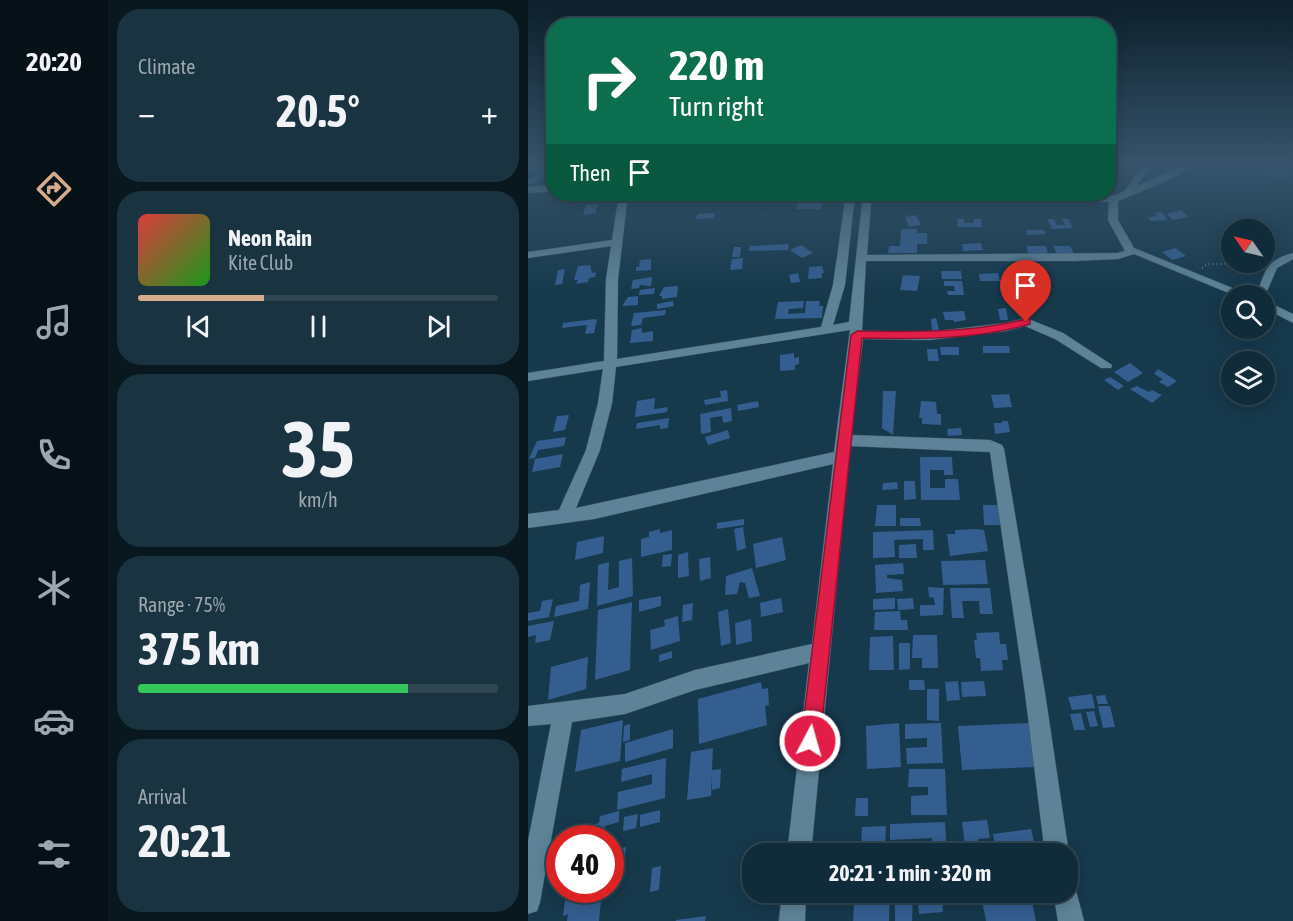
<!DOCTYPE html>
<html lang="en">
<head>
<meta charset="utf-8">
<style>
  body { margin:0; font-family:"Asap Condensed",sans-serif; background:#193341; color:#f1f3f6; height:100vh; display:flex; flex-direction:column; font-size:22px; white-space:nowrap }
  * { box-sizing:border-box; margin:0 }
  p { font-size:20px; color:#9ca7ae }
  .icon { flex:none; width:33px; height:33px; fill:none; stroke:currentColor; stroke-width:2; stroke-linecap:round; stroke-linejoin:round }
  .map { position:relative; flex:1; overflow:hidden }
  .panel { display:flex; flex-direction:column; gap:9px; padding:9px; background:#09181f; width:420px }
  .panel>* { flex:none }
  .top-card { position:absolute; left:18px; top:18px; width:570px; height:183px; border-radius:24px; box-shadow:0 3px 15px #0003,0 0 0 2px #304753; background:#0b6e4f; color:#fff; overflow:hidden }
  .needle { width:39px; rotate:304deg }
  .buttons { position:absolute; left:693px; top:219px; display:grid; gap:12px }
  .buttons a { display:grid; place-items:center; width:54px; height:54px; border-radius:50%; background:#102b39; box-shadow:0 3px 15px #0003,0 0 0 2px #304753; font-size:30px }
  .speed { position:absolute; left:18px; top:825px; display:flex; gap:12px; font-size:30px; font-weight:700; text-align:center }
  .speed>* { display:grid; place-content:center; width:78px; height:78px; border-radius:50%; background:#102b39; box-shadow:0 3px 15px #0003,0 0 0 2px #304753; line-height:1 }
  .speed .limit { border:9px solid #d22; background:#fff; color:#111 }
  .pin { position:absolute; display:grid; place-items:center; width:51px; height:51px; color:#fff; margin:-62px -26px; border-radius:50% 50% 50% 0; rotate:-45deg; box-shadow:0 0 6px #0007 }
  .pin .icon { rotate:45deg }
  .me { position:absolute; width:66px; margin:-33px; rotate:6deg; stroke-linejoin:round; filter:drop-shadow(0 0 4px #0008) }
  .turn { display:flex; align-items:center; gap:21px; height:126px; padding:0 24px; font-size:27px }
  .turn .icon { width:78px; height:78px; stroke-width:2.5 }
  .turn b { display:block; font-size:42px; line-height:51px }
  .then { display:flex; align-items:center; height:57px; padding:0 24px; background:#0003; gap:12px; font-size:22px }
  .big { font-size:45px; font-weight:700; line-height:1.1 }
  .panel .widget { flex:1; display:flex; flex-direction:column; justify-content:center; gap:9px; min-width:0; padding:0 21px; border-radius:24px; background:#193341 }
  .panel .dial { align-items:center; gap:0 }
  .dial b { font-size:78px; line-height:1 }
  .song { display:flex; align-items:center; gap:18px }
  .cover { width:72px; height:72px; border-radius:9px; background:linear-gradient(135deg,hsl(0 70% 55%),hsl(120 70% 35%)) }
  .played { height:6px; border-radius:3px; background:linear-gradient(90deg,#d6ab8b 35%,#304753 35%) }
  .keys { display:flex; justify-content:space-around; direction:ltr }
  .heat { display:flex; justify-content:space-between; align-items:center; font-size:33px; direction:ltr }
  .charge { height:9px; border-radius:4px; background:linear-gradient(90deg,#34c759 75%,#304753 0) }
  .trip { position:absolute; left:214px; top:843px; width:336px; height:60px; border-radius:24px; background:#102b39; box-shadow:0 3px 15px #0003,0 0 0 2px #304753; font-weight:700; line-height:60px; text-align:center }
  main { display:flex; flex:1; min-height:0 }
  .tab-bar { display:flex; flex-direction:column; width:108px; justify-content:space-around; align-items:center; background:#061117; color:#9ca7ae }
  .tab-bar .icon { width:42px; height:42px }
  .tab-bar .current { color:#d6ab8b }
  .tab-bar b { font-size:27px; color:#f1f3f6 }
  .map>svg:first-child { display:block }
</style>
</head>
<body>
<main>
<nav class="tab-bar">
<b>20:20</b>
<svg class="icon current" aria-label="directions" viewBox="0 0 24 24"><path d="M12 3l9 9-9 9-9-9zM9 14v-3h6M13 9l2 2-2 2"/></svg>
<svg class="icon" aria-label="music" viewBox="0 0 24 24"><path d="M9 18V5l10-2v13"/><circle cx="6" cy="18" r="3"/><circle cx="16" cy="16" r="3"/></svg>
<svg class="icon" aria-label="phone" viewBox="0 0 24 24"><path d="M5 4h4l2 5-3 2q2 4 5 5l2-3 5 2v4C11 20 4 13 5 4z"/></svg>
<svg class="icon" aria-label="climate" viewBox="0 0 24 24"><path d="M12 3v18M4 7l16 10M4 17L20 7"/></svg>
<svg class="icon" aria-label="car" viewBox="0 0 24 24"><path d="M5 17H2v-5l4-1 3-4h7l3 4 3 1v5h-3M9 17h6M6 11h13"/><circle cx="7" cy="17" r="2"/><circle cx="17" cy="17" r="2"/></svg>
<svg class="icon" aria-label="filters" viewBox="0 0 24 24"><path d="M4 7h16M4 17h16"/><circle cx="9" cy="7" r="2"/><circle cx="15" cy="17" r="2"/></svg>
</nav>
<section class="panel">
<div class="widget"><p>Climate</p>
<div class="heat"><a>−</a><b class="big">20.5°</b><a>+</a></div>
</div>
<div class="widget">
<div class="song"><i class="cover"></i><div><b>Neon Rain</b><p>Kite Club</p></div></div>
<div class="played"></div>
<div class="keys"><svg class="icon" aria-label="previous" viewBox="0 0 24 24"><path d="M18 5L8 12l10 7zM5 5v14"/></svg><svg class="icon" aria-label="pause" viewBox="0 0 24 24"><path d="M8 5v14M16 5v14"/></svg><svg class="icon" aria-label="next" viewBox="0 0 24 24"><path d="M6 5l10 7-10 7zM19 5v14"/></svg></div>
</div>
<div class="widget dial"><b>35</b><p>km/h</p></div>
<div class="widget"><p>Range · 75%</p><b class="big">375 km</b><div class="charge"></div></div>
<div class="widget"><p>Arrival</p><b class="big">20:21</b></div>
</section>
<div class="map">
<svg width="765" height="921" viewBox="0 0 765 921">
  <rect width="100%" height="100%" fill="#16394c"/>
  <g fill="#345e90">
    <path d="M17 168 10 183 0 184V179L6 178 9 172 0 173V170Z"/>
    <path d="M748 169 762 175 758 176 749 172 758 177 753 178 738 174Z"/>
    <path d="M183 194H199V198L183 200Z"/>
    <path d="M270 202H294L293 209H268Z"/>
    <path d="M70 204 67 213 55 215 58 205Z"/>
    <path d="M653 210 660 217 645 220 639 214Z"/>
    <path d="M634 212 639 220 623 221 620 217 629 216 626 213Z"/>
    <path d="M187 213 186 218 168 219 170 214Z"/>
    <path d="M388 215 393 225 381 227 377 217Z"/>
    <path d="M429 219H436V223H446V219H453L454 227H430Z"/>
    <path d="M519 219H526L529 225H537L534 219H540L545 228 524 229Z"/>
    <path d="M373 229H389V233H399V244H389V253H360L361 246H372Z"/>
    <path d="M498 230H516L518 234 500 235Z"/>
    <path d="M453 243 455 250 435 251 434 244Z"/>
    <path d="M261 244 260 250 221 251 222 246Z"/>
    <path d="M273 245 285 253 274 258 262 250Z"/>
    <path d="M499 246H518L520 254H500Z"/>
    <path d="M525 246H542L546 253 529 254Z"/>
    <path d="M206 247H213L212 257H204Z"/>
    <path d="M648 248 658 256 644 260 634 252Z"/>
    <path d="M215 258 214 269 202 270 204 259Z"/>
    <path d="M123 259V270L108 271V267H111L112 260Z"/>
    <path d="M62 265 64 273 68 272 67 277 61 278 60 282 48 284 50 280H46L50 266Z"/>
    <path d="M294 266 296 273H294V278L280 279 281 267Z"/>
    <path d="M37 269 34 284 27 285 30 270Z"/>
    <path d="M413 271H433L434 279H414Z"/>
    <path d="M270 273 272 282 263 283 261 275Z"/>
    <path d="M470 273 472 281H452L451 274Z"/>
    <path d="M375 275 392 276 389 291 372 290Z"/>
    <path d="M124 277 123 286 112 285 111 288 103 289 105 280Z"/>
    <path d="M416 281H434L436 295H420L419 291H427L426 286H416Z"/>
    <path d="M500 283H503L504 287H510V283H518L520 293 502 292Z"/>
    <path d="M150 286 149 297 134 299V296H131L136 287Z"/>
    <path d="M127 288 126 294 111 295 112 290Z"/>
    <path d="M110 296V305L94 306 100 297Z"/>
    <path d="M145 301 146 306 129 309V304Z"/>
    <path d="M276 301 275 308 261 309 260 314 277 313 278 301H292L291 306H295L294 318 247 319 250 302Z"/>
    <path d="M478 308 480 320H472L470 309Z"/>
    <path d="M138 310 137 315 115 318 113 325 103 326 106 313Z"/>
    <path d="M436 311 438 320 426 322 425 320H417L415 312Z"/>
    <path d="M408 318 411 330H404L403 319Z"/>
    <path d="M67 319 69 320 66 333 57 334 59 325 34 328 35 323Z"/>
    <path d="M114 328V333L125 331V341L102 343 104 330Z"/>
    <path d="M455 346H481L482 353H455Z"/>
    <path d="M412 347H431V355H413Z"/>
    <path d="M399 349H409L411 361H400Z"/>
    <path d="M266 353V358L271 357V364L267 365V370L252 371V355Z"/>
    <path d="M602 363 615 373 600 382 586 372Z"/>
    <path d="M630 369 649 381 640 387 631 382 635 379 626 374Z"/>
    <path d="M582 377 596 386 590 390 576 380Z"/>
    <path d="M609 386 621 392 624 390 634 395 624 403 602 389Z"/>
    <path d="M199 390 200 401 177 405 176 400 193 397 192 391Z"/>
    <path d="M355 391H368L365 435 354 428Z"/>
    <path d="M481 394 484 407 466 408 463 395Z"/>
    <path d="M127 398 126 409 140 407 139 412 107 417 109 401Z"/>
    <path d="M230 401 231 407 210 411 209 405Z"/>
    <path d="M393 401 408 402 409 414H413V425L394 424V418H391Z"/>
    <path d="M203 408 204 421 195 423 194 416 182 418 183 432 173 434 172 414Z"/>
    <path d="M41 415 37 430 25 432 29 416Z"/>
    <path d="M141 418 140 428 132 429V425L108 429 109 423Z"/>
    <path d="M474 421H480L482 432 467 434 466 423H474Z"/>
    <path d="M433 428 434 435 420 436 419 429Z"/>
    <path d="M200 430 202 438 180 445 177 437Z"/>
    <path d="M38 437 36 446 10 450 7 458 1 459 9 441Z"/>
    <path d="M35 454 32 467 4 472 7 459Z"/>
    <path d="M392 457H424L425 475H416V470H402V488H417V479H430L432 500H393Z"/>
    <path d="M376 481H387L388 499 376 500Z"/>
    <path d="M369 482 370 489 354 490 355 483Z"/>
    <path d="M349 505H368V526H347Z"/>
    <path d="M455 505H472L474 525H456Z"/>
    <path d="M372 518H392L393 526H372Z"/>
    <path d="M216 519V525L189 529V523Z"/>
    <path d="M215 527 218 548 209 551 206 529Z"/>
    <path d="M132 529V533L144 530V550L113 557V539L121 537V532Z"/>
    <path d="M448 529 456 530 460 551 422 556 419 534H427V530Z"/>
    <path d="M405 530 406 550H395V539L366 540 367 557 345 558V532Z"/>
    <path d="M76 536 75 553 47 560 49 542Z"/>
    <path d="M254 537 258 560 228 568 225 544Z"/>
    <path d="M388 544 389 558H371V545Z"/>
    <path d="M160 552 161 576 150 578V555Z"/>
    <path d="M144 554 143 566 134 567 135 555Z"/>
    <path d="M182 557 183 578 172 581 171 559Z"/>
    <path d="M104 558 105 596 69 606 70 565 81 562 80 590 91 587V561Z"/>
    <path d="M457 560 460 584 415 585 413 561Z"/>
    <path d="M375 563 376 574 359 575V578L374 580 375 591 348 593 347 565Z"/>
    <path d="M224 568 232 596 221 598 217 583 212 582 209 594 197 595 198 576Z"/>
    <path d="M62 582 60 609 26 617 28 606 51 601 52 585Z"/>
    <path d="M400 587 416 588 415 615 392 616V605H407L406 598 401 597Z"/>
    <path d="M422 588H462L465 614H452L451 601H434L436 618H424Z"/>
    <path d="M133 596V606L111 612V600Z"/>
    <path d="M253 598 255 612 233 617 232 603Z"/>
    <path d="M367 598V609L345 610V599Z"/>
    <path d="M385 598 386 609 370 610 369 599Z"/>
    <path d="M25 599 21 617 0 621V613L12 611 14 601Z"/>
    <path d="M104 602 102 670 67 680 70 610Z"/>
    <path d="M165 603 164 620 154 622 155 605Z"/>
    <path d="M200 609 203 643 193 646 190 612Z"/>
    <path d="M372 611 373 620H379L380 630H346L347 612Z"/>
    <path d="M150 616 152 641 123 650 122 630 137 626 136 620Z"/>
    <path d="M223 619 224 641 208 645 207 623Z"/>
    <path d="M26 621 22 640 7 643 8 635 0 637V626Z"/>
    <path d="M471 632 472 644H478L480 660H474L475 670 453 671 452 658H448L446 640H449L448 633Z"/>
    <path d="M385 635H409L410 668H394V658H384Z"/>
    <path d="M365 636 366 670H341L342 637Z"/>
    <path d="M371 643H382V669L371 670Z"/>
    <path d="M144 651V658L131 662V655Z"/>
    <path d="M60 657 58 689 20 700 23 667Z"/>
    <path d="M381 680H396L397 690H381Z"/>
    <path d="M430 681 432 700 419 701 417 682Z"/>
    <path d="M456 681 458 696 434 697 433 682Z"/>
    <path d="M233 682 234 689 240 688 241 705 237 706 239 725 171 744 170 699Z"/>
    <path d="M399 689H411V721L399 720Z"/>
    <path d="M564 694 567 708 544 710 540 697Z"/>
    <path d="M577 695 580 704H570L568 696Z"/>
    <path d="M570 706H582L587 727 575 728Z"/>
    <path d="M566 711 570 726 562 727 558 712Z"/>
    <path d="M553 713 557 730H546L542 714Z"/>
    <path d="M95 720 92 761 47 772 53 730Z"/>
    <path d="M371 723 373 767 339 769 338 726Z"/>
    <path d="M413 723 415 763 379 764 378 748 399 747V738L377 739V724Z"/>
    <path d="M502 723 509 767 434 770 430 726Z"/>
    <path d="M102 724V740L95 742 96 726Z"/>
    <path d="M145 729V748L97 762V743Z"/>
    <path d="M185 748 184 770 193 769 192 788 184 790V774L183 796 159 800 163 752Z"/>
    <path d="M138 758 137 798 89 810 90 792 124 784V774L93 782 94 769Z"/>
    <path d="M381 769H417L419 815H383V796L400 795V787H380Z"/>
    <path d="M328 798H340V816H327Z"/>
    <path d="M132 810V822L112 827V815Z"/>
    <path d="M91 811V822L77 826 76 838H46L47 830 71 823 72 816Z"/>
    <path d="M110 814 108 828 95 831 96 817Z"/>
    <path d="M459 820 462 838 450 839 451 854H438L434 822Z"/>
    <path d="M417 822 419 854H405L404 838 362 840V824Z"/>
    <path d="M358 826 357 854H333L334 827Z"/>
    <path d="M503 829 508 851 505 854H475L473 844 467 845 465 834Z"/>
    <path d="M367 841V854H359V842Z"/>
    <path d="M98 847 96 865 82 869V851Z"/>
    <path d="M133 866 131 890 122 892 124 868Z"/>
    <path d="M42 890H74L71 921H39L40 914 35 916 37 901 41 900Z"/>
    <path d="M327 892H362L361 921H325Z"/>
    <path d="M367 892H385L384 921H367Z"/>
    <path d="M389 892H414L415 912 391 914Z"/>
    <path d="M502 892 508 921H458L454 900Z"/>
    <path d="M178 916 177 921H148V920Z"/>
  </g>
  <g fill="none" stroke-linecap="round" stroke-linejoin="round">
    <defs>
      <g id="minor">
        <path d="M616 163H624L609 186 659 163H669L645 178 590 201V220L606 248 724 296H708L606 254 590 259 546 261H338L334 331 401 332 478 323 498 318 535 333 584 365 583 368H573L527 339 497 326 478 331 401 340 335 339 323 435 462 440 474 445 476 449 517 693 541 854 540 856V854H517L497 693 462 452 322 446 283 854H259L281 663 167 690 97 714 44 722 12 902 9 911 0 914V841L23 724 0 726V706L97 694 167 670 284 644 305 464 66 519 0 528V514L31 510 58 450 70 403 75 369 0 381V373L76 361 78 279 83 246 0 258V252L84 240 91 194H100L90 279 89 359 293 327 305 285 318 194H327L317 285 305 325 321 322 335 194H343V197L585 196 597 191ZM581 202 580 220 597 251 589 253 339 255 343 203ZM322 330 306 452 48 508 72 450 84 403 88 367Z"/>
        <path d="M759 163H765V167Z"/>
        <path d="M26 185V191L0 193V187Z"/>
        <path d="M765 253V259L749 268 736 298V296H727C739 272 735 261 765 253Z"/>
        <path d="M736 300 765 314V323L736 308Z"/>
        <path d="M540 881 546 883 556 921H530L525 892H540Z"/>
        <path d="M254 892H278L277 921H251Z"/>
      </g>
    </defs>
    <use href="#minor" stroke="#3c5766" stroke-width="1"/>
    <g stroke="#7a94a2" stroke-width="1.5" stroke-dasharray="1 3" stroke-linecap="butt">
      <path d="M736 251 744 253"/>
      <path d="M674 268 679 264H697L698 255 704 253"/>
      <path d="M490 285 500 279 498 268"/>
    </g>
    <path stroke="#7a94a2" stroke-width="2" stroke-dasharray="1.5 4" stroke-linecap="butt" d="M489 312 485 299 491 283"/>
    <use href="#minor" fill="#5e8398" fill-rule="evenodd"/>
  </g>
  <linearGradient id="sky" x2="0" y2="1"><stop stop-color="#0c1f2a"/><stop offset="0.56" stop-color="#36546c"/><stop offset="1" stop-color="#36546c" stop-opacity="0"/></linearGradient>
  <rect width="765" height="292" fill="url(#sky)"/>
  <path fill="#e11d48" stroke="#92132f" stroke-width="1.5" d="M498 319 502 320V324C447 340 390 339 334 338L292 741 289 748 282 751 275 748 273 741 323 335 329 331C385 332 443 333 498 319Z"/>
</svg>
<div class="buttons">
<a><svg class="needle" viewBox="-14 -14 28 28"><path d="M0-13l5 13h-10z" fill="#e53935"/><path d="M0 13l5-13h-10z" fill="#9ca7ae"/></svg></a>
<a><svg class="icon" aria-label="search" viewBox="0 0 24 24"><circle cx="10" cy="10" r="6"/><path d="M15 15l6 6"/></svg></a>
<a><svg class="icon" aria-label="layers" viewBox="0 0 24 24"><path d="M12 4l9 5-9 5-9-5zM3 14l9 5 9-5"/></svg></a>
</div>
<div class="speed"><div class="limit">40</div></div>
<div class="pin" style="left:498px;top:322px;background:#d93025"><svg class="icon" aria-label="arrive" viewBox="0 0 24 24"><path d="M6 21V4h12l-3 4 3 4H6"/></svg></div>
<svg class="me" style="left:282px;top:741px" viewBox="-20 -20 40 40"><circle r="17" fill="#e11d48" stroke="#fff" stroke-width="3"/><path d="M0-11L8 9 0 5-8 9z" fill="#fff"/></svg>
<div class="trip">20:21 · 1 min · 320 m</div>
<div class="top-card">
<div class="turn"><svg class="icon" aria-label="right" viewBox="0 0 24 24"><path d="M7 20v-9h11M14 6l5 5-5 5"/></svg><div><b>220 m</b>Turn right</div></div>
<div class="then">Then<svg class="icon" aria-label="arrive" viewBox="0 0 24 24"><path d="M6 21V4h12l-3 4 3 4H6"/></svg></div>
</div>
</div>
</main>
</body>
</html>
